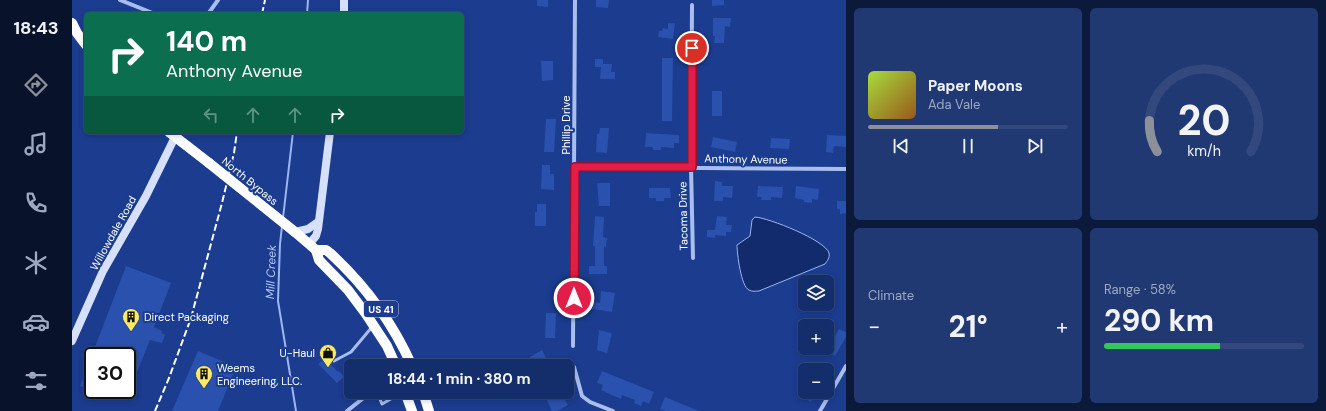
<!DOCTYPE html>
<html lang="en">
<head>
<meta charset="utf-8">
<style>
  body { margin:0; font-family:"DM Sans",sans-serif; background:#213973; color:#f1f3f6; height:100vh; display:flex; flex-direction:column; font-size:15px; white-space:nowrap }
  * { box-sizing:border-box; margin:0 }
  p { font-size:13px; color:#9da8c1 }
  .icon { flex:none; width:22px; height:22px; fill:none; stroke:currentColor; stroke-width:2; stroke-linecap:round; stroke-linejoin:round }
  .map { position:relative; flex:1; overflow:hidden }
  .sheet { display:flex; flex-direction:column; gap:8px; padding:8px; background:#0b193b; width:480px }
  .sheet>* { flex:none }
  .top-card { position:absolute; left:12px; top:12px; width:380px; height:122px; border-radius:6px; box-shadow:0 2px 6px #0003,0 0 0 1px #33497e; background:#0b6e4f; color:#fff; overflow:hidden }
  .buttons { position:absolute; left:726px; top:275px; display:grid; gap:8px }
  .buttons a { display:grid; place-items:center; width:36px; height:36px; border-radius:6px; background:#142d6b; box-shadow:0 2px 6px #0003,0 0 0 1px #33497e; font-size:20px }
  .speed { position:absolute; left:12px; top:347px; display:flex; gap:8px; font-size:20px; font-weight:700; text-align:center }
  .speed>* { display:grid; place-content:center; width:52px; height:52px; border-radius:50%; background:#142d6b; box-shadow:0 2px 6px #0003,0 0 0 1px #33497e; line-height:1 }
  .speed .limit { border:2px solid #111; border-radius:6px; background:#fff; color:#111 }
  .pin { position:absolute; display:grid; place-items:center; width:34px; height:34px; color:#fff; margin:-17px; border:2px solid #fff; border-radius:50%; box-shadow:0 1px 4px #0007 }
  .me { position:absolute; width:44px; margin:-22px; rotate:0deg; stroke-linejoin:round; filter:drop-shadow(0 0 3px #0008) }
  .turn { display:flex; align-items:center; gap:14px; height:84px; padding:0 16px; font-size:18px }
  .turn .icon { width:52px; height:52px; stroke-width:2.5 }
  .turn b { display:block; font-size:28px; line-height:34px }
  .lanes { display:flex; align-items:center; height:38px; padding:0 16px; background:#0003; justify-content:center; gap:20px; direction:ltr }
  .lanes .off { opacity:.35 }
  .big { font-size:30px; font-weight:700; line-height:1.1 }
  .sheet .widget { flex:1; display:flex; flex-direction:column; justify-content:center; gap:6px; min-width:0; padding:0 14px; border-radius:6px; background:#213973 }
  .sheet .dial { align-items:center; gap:0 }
  .dial svg { height:104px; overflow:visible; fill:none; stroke:#33497e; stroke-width:7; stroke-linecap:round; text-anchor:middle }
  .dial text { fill:#f1f3f6; stroke:none }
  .song { display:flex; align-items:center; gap:12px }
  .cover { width:48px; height:48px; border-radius:6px; background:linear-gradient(135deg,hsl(80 70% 55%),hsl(30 70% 35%)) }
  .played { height:4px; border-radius:2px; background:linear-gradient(90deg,#8c9099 65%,#33497e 65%) }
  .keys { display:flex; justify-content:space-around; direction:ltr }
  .heat { display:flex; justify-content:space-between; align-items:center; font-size:22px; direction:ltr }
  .charge { height:6px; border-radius:3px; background:linear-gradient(90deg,#34c759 58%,#33497e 0) }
  .sheet .tiles { flex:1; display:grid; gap:8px; grid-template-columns:repeat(2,1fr) }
  .trip { position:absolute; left:272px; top:359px; width:230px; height:40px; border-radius:6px; background:#142d6b; box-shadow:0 2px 6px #0003,0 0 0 1px #33497e; font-weight:700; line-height:40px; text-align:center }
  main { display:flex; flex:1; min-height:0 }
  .dock { display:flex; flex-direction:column; width:72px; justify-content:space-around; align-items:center; background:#08122b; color:#9da8c1 }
  .dock .icon { width:28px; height:28px }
  .dock .current { color:#8c9099 }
  .dock b { font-size:18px; color:#f1f3f6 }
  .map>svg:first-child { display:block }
</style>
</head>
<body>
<main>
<nav class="dock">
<b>18:43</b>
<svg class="icon current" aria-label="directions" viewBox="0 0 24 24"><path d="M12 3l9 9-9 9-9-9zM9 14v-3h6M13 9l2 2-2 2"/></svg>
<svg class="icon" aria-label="music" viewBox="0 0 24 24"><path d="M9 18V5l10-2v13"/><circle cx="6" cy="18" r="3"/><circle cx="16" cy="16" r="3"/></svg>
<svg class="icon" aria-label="phone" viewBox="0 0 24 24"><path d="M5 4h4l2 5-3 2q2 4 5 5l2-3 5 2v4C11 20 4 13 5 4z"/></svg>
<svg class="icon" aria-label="climate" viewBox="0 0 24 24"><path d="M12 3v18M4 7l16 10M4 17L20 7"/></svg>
<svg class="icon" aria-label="car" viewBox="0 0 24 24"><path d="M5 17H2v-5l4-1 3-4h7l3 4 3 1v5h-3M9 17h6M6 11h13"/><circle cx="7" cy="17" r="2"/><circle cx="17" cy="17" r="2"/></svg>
<svg class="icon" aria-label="filters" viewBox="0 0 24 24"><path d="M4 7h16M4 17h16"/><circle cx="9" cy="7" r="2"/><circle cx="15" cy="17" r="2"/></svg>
</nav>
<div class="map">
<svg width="774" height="411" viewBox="0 0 774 411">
  <rect width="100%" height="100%" fill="#1b3c8f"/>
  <path fill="#122b6d" stroke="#9cb6f0" d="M683 217C697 218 753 240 757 253 758 258 755 261 753 264L687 291C684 291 680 292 677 290 669 287 665 253 665 245L678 236 680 220Z"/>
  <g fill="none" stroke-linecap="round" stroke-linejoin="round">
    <g stroke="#9cb6f0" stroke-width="2">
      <path d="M235 14 236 0"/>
      <path d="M211 218 221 132"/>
      <path d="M210 226 208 244 206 301 224 411"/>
    </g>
  </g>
  <g fill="#2a51ad">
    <path d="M465 0H476V7L465 6Z"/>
    <path d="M524 0H537L536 8 524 7Z"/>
    <path d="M640 0H652V5L640 6Z"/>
    <path d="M641 18H659L658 27 653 26 652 43H642L643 36H641Z"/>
    <path d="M596 23H603L601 39 586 37 587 31H590L591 28 596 29Z"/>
    <path d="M590 58H601L600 121H590Z"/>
    <path d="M523 59H531V64H540L539 72H543V79H528L529 67H523Z"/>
    <path d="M469 61H481V80L470 81Z"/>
    <rect x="640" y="91" width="10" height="25"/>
    <path d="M474 119H484L482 152H472Z"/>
    <path d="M528 128H537L535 153 524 152 525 134H527Z"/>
    <path d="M574 133 607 135V143H602V148L589 147V150H581V147H573Z"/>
    <path d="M755 135 774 136V147L762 146 761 153 754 152Z"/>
    <path d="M641 137 665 142 663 152 639 147Z"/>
    <path d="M699 138 718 139 717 149 698 148Z"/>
    <path d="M470 165H478V174H482V190L469 189Z"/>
    <path d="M643 181 650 182V186H661L660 198 651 197V201H642Z"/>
    <path d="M525 183H538V206H527Z"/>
    <path d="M686 186 711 187 710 198 699 197V200H689L690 197H685Z"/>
    <path d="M724 186 747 189 746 200 740 199V203L732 202V200L723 198Z"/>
    <path d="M577 188H598L599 198H592V201H584V198H577Z"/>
    <path d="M765 201H774V213L768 214V209H765Z"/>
    <path d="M465 204H474V226H463V212H465Z"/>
    <path d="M523 216 532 217 531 237 535 238 534 247 532 246V266H535V274H517V266H523V246H521Z"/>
    <path d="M645 216 655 217 654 225H660L659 232H654V236L643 235V233V238L635 237V230H643Z"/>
    <path d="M54 266 99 283 82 327 90 331 89 333 93 335 90 343 78 340 55 397 38 390H55V356H21V391L8 386Z"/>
    <path d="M529 291 543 293 540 312 520 309 521 302 528 303Z"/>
    <path d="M474 313H484L483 338H473Z"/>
    <path d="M767 329 774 332V337L763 356 754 351Z"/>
    <path d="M527 330 540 333 535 353 525 350Z"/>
    <path d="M470 350 478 366H462L458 357Z"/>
    <path d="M126 351 164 367 146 411H100Z"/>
    <path d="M253 358 266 372 267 371 272 377 265 383 246 364Z"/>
    <path d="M530 371 582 392 577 404 571 401 569 406 562 403 563 400 550 395 549 399 529 390 531 385 525 383Z"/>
    <path d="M476 392H495L498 397 493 400 496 405 485 411H480L472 394Z"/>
    <path d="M729 392H744L739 402 727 396Z"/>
    <path d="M593 397 627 411H593L588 409Z"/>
  </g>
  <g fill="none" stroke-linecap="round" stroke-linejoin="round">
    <g stroke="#a9beee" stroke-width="3">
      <path d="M262 361 279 352 300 327"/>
      <path d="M295 366C302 359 310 359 319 360"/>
      <path d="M305 392 310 404 331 392"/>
    </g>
    <g stroke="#a9beee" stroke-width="4">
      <path d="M48 0 83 14"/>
      <path d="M620 5 619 167 621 258"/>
      <path d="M136 14 146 0"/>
      <path d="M503 167 774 169"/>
      <path d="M501 346 503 0"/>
      <path d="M502 367 510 396 518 402 541 411"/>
      <path d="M275 411 299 392"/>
      <path d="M748 411 774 366"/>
    </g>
    <g stroke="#d6e0fa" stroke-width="8">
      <path d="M272 14V0"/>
      <path d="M223 232 236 229 246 222"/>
      <path d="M237 244 244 236 246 229 258 132"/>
      <path d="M0 341 31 271 74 196 103 137"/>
    </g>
    <g stroke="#fff" stroke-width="10">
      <path d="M0 23 5 33 14 45"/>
      <path d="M97 132 137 163"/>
      <path d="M223 232 244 250"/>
      <path d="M244 250H254L258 253C294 286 320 321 340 366"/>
      <path d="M244 250 247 260 276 290 294 314 315 346 324 366"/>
      <path d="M333 392 340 411"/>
      <path d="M351 392 357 411"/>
    </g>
    <g stroke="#fff" stroke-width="2" stroke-dasharray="7 3" stroke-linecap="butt">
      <path d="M190 14 193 0"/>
      <path d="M83 411 97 378 119 318 150 203 162 153 165 132"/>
    </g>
    <path stroke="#fff" stroke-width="10" d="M137 163 223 232"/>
  </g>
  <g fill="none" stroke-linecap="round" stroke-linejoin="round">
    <defs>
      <path id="route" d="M502 298 503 167H620V48"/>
    </defs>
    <use href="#route" stroke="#92132f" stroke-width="10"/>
    <use href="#route" stroke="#e11d48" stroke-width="7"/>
  </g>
  <defs>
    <symbol id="building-pin" viewBox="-11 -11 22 30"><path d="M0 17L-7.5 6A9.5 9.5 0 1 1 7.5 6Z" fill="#ffe966" stroke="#1b3c8f"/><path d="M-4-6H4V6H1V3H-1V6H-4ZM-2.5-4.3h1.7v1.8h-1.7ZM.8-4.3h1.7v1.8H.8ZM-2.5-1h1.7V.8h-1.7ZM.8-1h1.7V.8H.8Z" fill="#111"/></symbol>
    <symbol id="shop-pin" viewBox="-11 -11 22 30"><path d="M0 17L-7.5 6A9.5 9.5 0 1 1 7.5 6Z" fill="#ffe966" stroke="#1b3c8f"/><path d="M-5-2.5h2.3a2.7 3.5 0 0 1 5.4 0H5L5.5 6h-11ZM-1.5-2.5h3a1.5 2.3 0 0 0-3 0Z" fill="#111"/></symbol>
  </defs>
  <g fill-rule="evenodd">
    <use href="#building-pin" x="49" y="307" width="20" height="27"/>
    <use href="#shop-pin" x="246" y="343" width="20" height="27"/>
    <use href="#building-pin" x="122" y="364" width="20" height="27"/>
  </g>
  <g text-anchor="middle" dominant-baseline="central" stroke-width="4" stroke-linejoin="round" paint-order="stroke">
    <rect fill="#1b3c8f" stroke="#bbc4dd" stroke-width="1" x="292" y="301" width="34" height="16" rx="3"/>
    <g font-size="10" font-weight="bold" fill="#fff">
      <text x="309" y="309">US 41</text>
    </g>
    <g font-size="11" fill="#fff" stroke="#1b3c8f">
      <text transform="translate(494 125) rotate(-90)">Phillip Drive</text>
      <text transform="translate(674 159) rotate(1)">Anthony Avenue</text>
      <text transform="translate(178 181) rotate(39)">North Bypass</text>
      <text transform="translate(611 216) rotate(-91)">Tacoma Drive</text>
      <text transform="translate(41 233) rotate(-61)">Willowdale Road</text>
    </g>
    <g font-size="11" fill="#fff" stroke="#1b3c8f" text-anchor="start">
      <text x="72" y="317">Direct Packaging</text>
      <text x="243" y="353" text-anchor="end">U-Haul</text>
      <text x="145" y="368">Weems<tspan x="145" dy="13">Engineering, LLC.</tspan></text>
    </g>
    <g font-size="12" font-style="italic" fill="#b5c9f5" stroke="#1b3c8f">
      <text transform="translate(199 272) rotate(-88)">Mill Creek</text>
    </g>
  </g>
</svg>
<div class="buttons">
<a><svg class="icon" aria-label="layers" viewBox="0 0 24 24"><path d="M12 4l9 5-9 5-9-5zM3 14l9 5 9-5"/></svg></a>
<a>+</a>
<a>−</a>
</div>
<div class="speed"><div class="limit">30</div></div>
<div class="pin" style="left:620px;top:48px;background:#d93025"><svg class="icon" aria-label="arrive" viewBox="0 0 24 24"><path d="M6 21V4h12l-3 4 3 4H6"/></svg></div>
<svg class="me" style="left:502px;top:298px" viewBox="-20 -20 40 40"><circle r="17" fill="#e11d48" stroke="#fff" stroke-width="3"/><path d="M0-11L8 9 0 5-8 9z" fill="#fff"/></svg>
<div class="trip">18:44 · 1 min · 380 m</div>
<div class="top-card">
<div class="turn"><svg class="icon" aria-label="right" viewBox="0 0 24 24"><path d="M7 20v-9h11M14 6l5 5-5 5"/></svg><div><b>140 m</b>Anthony Avenue</div></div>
<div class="lanes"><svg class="icon off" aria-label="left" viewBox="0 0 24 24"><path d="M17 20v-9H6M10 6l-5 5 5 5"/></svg><svg class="icon off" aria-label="ahead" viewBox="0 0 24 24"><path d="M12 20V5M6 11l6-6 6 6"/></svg><svg class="icon off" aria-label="ahead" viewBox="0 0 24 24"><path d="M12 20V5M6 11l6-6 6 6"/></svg><svg class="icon" aria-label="right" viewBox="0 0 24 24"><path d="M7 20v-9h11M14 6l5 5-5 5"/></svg></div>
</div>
</div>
<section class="sheet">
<div class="tiles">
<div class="widget">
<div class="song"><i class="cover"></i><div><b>Paper Moons</b><p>Ada Vale</p></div></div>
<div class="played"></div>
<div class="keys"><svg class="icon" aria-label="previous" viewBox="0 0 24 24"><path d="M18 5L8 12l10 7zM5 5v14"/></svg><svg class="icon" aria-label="pause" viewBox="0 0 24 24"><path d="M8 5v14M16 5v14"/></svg><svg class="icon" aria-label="next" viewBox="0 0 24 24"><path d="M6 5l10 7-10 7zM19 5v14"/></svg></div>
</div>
<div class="widget dial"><svg viewBox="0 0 100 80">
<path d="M14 69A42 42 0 1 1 86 69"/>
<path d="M14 69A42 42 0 0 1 8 45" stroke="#8c9099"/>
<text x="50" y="56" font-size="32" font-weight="700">20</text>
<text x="50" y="72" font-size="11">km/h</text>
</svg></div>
<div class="widget"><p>Climate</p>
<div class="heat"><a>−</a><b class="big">21°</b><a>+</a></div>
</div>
<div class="widget"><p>Range · 58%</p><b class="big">290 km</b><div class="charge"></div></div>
</div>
</section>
</main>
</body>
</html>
